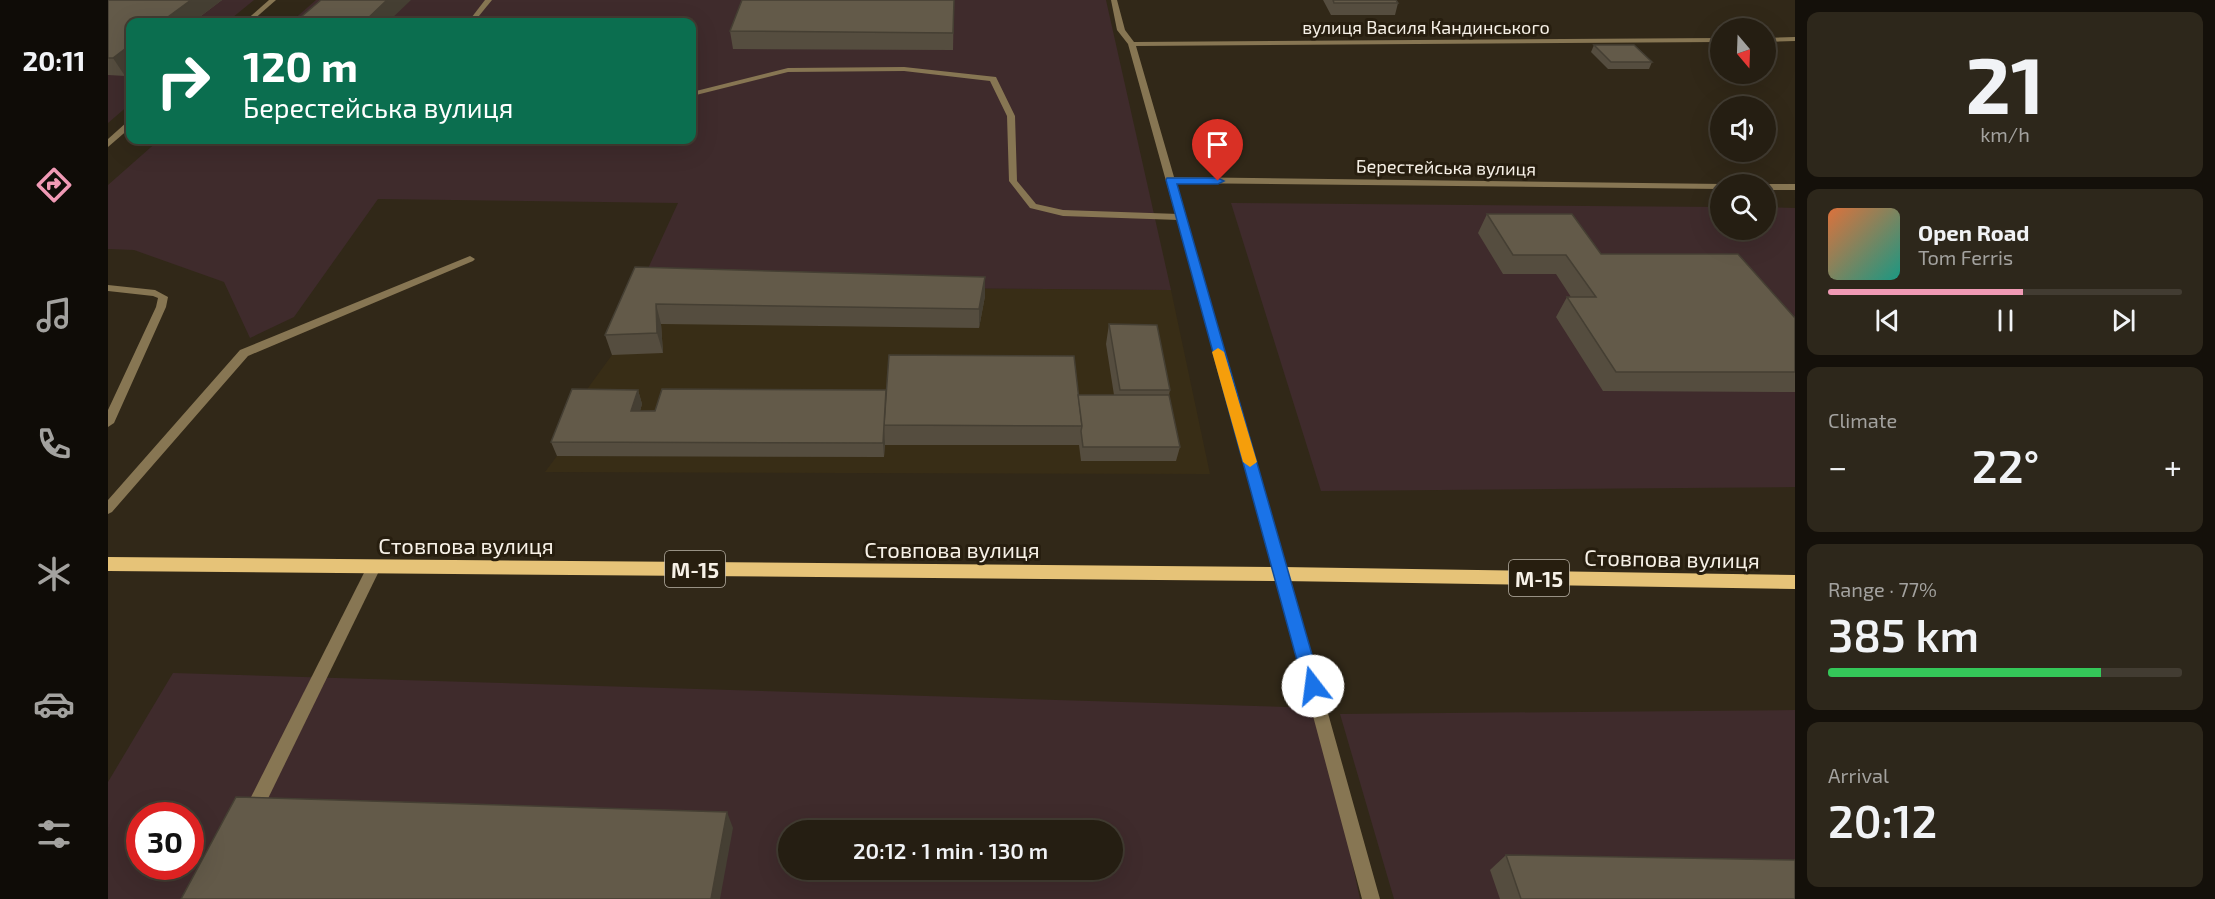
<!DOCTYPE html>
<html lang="en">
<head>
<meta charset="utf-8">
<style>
  body { margin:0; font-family:"Exo 2",sans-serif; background:#2d271b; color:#f1f3f6; height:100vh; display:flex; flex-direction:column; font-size:22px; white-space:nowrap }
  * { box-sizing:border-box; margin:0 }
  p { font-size:20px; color:#a3a29f }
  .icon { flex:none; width:33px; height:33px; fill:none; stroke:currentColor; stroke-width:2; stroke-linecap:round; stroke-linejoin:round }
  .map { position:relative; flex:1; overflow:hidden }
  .panel { display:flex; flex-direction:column; gap:12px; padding:12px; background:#14100a; width:420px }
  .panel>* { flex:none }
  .banner { position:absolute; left:18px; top:18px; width:570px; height:126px; border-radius:12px; box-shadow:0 6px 24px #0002,0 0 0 2px #423c32; background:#0b6e4f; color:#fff; overflow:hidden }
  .needle { width:39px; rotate:161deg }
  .buttons { position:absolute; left:1602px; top:18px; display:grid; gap:12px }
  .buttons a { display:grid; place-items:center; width:66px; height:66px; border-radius:50%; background:#251e12; box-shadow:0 6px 24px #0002,0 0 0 2px #423c32; font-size:30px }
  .speed { position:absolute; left:18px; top:802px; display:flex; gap:12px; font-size:30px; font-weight:700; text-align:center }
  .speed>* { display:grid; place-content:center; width:78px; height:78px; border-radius:50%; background:#251e12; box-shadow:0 6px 24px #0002,0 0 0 2px #423c32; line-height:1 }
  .speed .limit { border:9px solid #d22; background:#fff; color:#111 }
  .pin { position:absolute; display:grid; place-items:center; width:51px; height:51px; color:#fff; margin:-62px -26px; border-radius:50% 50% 50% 0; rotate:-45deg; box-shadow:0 0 6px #0007 }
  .pin .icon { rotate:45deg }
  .me { position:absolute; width:66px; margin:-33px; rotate:345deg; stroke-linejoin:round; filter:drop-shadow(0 0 4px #0008) }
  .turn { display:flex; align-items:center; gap:21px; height:126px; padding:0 18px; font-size:27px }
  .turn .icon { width:78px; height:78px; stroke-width:2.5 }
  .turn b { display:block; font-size:42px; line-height:51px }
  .big { font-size:45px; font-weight:600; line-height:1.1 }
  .panel .tile { flex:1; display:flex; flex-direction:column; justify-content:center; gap:9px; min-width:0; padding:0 21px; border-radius:12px; background:#2d271b }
  .panel .dial { align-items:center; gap:0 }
  .dial b { font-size:78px; line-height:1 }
  .song { display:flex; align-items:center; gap:18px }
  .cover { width:72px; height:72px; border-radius:9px; background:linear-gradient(135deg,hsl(20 70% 55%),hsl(170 70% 35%)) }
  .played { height:6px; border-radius:3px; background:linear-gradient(90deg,#f09ab5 55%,#423c32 55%) }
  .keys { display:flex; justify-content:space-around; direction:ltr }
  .heat { display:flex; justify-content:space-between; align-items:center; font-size:33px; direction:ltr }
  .charge { height:9px; border-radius:4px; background:linear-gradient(90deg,#34c759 77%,#423c32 0) }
  .trip { position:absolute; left:670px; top:820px; width:345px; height:60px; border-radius:30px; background:#251e12; box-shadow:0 6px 24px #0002,0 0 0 2px #423c32; font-weight:600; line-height:60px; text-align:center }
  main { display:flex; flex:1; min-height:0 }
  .tabs { display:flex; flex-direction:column; width:108px; justify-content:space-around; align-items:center; background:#0f0c07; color:#a3a29f }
  .tabs .icon { width:42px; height:42px }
  .tabs .active { color:#f09ab5 }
  .tabs b { font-size:27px; color:#f1f3f6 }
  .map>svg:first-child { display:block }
</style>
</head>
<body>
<main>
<nav class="tabs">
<b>20:11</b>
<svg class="icon active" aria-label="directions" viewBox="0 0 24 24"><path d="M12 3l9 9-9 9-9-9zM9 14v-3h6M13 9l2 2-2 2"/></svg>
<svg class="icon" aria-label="music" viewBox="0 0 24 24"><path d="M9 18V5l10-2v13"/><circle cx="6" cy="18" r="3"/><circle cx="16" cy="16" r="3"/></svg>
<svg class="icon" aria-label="phone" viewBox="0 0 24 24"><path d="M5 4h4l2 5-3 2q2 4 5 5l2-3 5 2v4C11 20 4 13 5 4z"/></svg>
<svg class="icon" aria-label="climate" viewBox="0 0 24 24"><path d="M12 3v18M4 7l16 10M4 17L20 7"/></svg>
<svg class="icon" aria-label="car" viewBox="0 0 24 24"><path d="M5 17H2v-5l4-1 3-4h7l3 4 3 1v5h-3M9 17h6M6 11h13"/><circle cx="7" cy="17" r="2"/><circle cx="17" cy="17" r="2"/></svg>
<svg class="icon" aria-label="filters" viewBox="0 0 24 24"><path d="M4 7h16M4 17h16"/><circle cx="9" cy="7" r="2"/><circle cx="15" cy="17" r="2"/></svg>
</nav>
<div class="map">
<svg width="1687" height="899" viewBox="0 0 1687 899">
  <rect width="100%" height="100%" fill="#312818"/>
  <path fill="#382d16" d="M532 286 1063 290 1102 474 437 472 449 456 469 403 504 355Z"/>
  <g fill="#3f2b2c" fill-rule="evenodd">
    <path d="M0 0H146L119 22H22V104L0 123Z"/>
    <path d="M208 0H998L1063 290 532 286 570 203 270 199 186 317 142 338 116 282 26 250 0 249V185L51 140H584V22H183Z"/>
    <path d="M1123 203 1612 207V230H1658V207L1687 208V487L1213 491Z"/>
    <path d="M65 673 1211 708 1252 899H0V782ZM32 816H82V867H32ZM681 831H1005V870H681Z"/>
    <path d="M1687 710V899H1286L1232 714Z"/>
  </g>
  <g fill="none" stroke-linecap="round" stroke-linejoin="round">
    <g fill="#877653" fill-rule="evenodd">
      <path d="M377 0H384L366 22H360Z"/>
      <path d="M796 67 888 77 907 116 909 181 928 204 955 210 1071 214 1076 217 1071 220 955 216 922 208 901 181 899 116 882 81 796 71 680 72 584 96V92L680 68Z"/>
      <path d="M362 256 367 259 365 261 140 356 4 512 0 514V500L132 350Z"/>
      <path d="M0 285 47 290 60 297 58 307 6 423 0 427V410L48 307 50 298 45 296 0 291Z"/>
      <path d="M266 562 271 563 273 567 150 819 144 821 138 819 136 813 138 807 261 563Z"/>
    </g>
    <g fill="#877653" fill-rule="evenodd">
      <path d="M161 0H168L143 22H136Z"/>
      <path d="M1003 0H1009L1017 30 1026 42 1612 38V42L1028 46 1066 177 1615 184H1612V189L1068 183 1181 574 1272 899H1254L1167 574 1020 44 1009 30Z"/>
      <path d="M1687 37V41L1658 42V38Z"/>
      <path d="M19 122H22V128L0 147V139Z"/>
      <path d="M1657 184H1687V190H1658Z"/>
    </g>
    <path fill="#e6c378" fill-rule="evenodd" d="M0 557 1174 567 1687 575V589L1174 581 0 571Z"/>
  </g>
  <g fill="#554d3f">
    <path d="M0 0H114L85 22H22V71L17 76 0 75Z"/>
    <path d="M846 0 845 50 625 49 622 31Z"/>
    <path d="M1215 0H1288L1290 3 1287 15H1223Z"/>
    <path d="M1486 45 1544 62 1541 69H1500L1483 52Z"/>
    <path d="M1379 214 1493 254 1687 318V392L1495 391 1448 317 1459 297H1463L1448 274H1395L1370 233Z"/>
    <path d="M527 267 877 277V296L871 328 553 324 555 353 504 355 497 335Z"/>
    <path d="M1001 324 1062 390 1061 395 1072 447 1068 461H973L971 445H777V443L776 457 449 456 443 442 530 390 534 404 532 411 970 395H1006L998 344Z"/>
    <path d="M1398 855 1687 899H1392L1382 870Z"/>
  </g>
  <g fill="#453f33">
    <path d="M83 0H114L85 22H53Z"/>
    <path d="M279 0H303L280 22H256Z"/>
    <path d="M22 45V71L17 76 5 58Z"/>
    <path d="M877 277V296L871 328V309Z"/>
    <path d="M548 304 553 324 555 353 549 333Z"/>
    <path d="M530 390 534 404 528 425 523 411Z"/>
    <path d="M776 429 777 443 776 457 775 443Z"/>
    <path d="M619 812 625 828 612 899H603Z"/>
  </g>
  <g fill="#635a49" stroke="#453f33" stroke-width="1.5">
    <path d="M0 0H83L53 22H22V45L5 58H0Z"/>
    <path d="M213 0H279L256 22H187Z"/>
    <path d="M634 0H846L845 33 622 31Z"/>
    <path d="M1225 0H1288L1290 3H1226Z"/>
    <path d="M1486 45H1526L1544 62H1503Z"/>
    <path d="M1379 214H1464L1493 254H1630L1687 318V372H1508L1459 297H1488L1458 255H1405Z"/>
    <path d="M527 267 877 277 871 309 548 304 549 333 497 335Z"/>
    <path d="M1001 324 1049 325 1062 390H1012Z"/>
    <path d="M781 355 966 356 974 426 776 425Z"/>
    <path d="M464 389 530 390 523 411H547L554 389 778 390 775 443 443 442Z"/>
    <path d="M970 395H1061L1072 447H975L973 431 974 426Z"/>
    <path d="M128 797 619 812 603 899H73Z"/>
    <path d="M1398 855 1687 860V899H1413Z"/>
  </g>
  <path fill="#1a73e8" stroke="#114b97" stroke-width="1.5" d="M1059 178H1110L1116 181 1110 184H1069L1213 686 1211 691 1205 693 1199 691 1196 686 1058 180Z"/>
  <path fill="#f59e0b" d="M1110 348 1116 352 1149 462 1142 467 1135 462 1104 352Z"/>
  <g text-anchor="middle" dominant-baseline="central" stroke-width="6" stroke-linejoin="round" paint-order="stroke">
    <g font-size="18" fill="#f7f1e7" stroke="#271e0f">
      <text x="1318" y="27">вулиця Василя Кандинського</text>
      <text transform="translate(1338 167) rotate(1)">Берестейська вулиця</text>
    </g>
    <g fill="#271e0f" stroke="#b9b2a6" stroke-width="1.5">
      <rect x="557" y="551" width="60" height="36" rx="4.5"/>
      <rect x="1401" y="560" width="60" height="36" rx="4.5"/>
    </g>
    <g font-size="21" font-weight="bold" fill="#f7f1e7">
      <text x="587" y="569">М-15</text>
      <text x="1431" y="578">М-15</text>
    </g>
    <g font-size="22" fill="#f7f1e7" stroke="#271e0f">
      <text x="358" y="545">Стовпова вулиця</text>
      <text x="844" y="549">Стовпова вулиця</text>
      <text transform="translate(1564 558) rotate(1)">Стовпова вулиця</text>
    </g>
  </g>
</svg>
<div class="buttons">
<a><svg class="needle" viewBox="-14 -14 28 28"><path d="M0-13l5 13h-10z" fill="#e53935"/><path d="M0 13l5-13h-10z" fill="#a3a29f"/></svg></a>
<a><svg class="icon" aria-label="sound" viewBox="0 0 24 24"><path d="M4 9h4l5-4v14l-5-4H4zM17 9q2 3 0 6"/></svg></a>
<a><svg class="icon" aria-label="search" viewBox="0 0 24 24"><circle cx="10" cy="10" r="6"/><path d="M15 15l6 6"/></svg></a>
</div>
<div class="speed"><div class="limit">30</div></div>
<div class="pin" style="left:1110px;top:181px;background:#d93025"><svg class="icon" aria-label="arrive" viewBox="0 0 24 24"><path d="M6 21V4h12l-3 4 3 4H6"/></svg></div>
<svg class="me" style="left:1205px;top:686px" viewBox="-20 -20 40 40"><circle r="19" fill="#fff"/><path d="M0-13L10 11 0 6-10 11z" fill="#1a73e8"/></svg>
<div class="trip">20:12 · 1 min · 130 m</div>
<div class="banner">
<div class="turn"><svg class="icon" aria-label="right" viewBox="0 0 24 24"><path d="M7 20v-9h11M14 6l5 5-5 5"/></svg><div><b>120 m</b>Берестейська вулиця</div></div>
</div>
</div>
<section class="panel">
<div class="tile dial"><b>21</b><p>km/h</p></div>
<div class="tile">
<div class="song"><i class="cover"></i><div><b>Open Road</b><p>Tom Ferris</p></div></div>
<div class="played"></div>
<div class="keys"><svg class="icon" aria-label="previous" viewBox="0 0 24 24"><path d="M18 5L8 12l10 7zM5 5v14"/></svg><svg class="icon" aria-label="pause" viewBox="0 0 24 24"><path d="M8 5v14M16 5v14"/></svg><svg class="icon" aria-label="next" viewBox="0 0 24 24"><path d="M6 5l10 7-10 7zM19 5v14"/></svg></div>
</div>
<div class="tile"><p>Climate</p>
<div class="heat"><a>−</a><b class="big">22°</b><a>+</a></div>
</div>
<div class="tile"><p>Range · 77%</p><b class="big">385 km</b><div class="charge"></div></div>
<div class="tile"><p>Arrival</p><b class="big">20:12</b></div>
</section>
</main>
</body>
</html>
